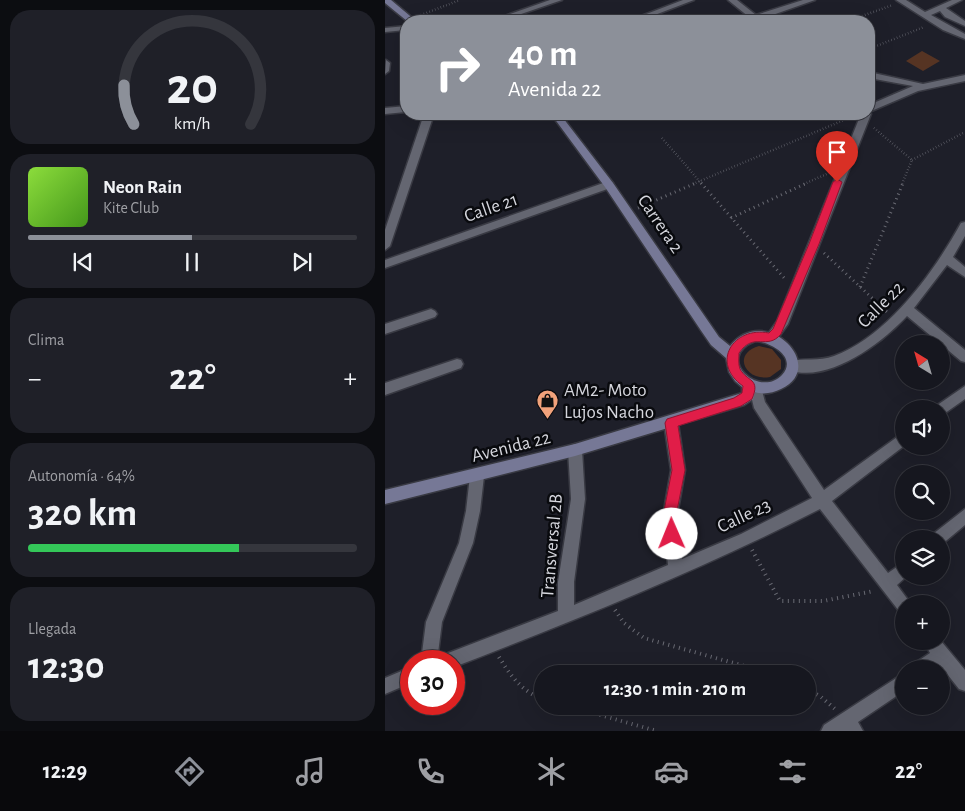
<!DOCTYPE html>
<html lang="es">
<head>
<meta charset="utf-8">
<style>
  body { margin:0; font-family:"Alegreya Sans",sans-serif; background:#1f2028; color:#f1f3f6; height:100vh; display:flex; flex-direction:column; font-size:19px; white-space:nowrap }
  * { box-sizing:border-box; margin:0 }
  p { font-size:16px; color:#9e9fa4 }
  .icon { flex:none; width:28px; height:28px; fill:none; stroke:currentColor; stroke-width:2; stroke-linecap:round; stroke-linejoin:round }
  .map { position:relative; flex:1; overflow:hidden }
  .panel { display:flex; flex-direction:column; gap:10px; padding:10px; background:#0c0d11; width:385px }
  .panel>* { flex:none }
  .hud { position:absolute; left:15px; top:15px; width:475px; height:105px; border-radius:20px; box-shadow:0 5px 20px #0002,0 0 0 1px #35363d; background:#8c9099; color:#fff; overflow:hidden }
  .needle { width:32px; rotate:323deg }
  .buttons { position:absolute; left:510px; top:335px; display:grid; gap:10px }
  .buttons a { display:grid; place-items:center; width:55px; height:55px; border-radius:50%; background:#16171f; box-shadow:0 5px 20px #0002,0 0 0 1px #35363d; font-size:25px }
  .speed { position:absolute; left:15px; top:650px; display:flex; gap:10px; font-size:25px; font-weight:700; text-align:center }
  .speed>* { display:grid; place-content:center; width:65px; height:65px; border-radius:50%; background:#16171f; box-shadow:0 5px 20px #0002,0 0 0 1px #35363d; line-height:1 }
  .speed .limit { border:8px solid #d22; background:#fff; color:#111 }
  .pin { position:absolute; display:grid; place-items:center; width:42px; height:42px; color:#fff; margin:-51px -21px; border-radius:50% 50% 50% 0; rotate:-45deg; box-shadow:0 0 5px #0007 }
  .pin .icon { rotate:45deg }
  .me { position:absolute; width:55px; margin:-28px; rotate:359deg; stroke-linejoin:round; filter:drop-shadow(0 0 4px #0008) }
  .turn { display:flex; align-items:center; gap:18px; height:105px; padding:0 25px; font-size:22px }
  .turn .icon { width:65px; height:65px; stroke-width:2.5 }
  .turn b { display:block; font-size:35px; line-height:42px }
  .big { font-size:38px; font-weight:700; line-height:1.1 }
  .panel .widget { flex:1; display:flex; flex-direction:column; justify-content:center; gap:8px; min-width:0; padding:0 18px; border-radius:20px; background:#1f2028 }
  .panel .dial { align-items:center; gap:0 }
  .dial svg { height:130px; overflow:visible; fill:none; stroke:#35363d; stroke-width:7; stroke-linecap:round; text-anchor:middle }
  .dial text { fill:#f1f3f6; stroke:none }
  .song { display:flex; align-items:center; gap:15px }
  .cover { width:60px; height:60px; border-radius:8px; background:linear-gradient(135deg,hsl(90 70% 55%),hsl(100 70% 35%)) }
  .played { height:5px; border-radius:2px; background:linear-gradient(90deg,#8c9099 50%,#35363d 50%) }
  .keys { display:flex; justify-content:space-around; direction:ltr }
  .heat { display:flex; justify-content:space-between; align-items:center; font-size:28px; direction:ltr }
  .charge { height:8px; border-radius:4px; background:linear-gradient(90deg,#34c759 64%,#35363d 0) }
  .trip { position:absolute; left:149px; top:665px; width:282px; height:50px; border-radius:25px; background:#16171f; box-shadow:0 5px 20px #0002,0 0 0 1px #35363d; font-weight:700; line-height:50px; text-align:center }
  .dock { display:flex; height:80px; justify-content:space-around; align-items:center; background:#09090c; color:#9e9fa4 }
  .dock .icon { width:35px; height:35px }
  .dock .current { color:#8c9099 }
  .dock b { font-size:22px; color:#f1f3f6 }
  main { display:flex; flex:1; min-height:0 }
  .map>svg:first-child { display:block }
</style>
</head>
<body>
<main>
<section class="panel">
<div class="widget dial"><svg viewBox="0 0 100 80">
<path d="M14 69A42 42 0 1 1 86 69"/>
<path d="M14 69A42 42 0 0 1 8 45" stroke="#8c9099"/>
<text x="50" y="56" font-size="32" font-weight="700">20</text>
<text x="50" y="72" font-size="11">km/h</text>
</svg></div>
<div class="widget">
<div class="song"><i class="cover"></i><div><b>Neon Rain</b><p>Kite Club</p></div></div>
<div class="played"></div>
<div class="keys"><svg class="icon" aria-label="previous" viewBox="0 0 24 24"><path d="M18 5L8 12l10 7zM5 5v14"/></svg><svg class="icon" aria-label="pause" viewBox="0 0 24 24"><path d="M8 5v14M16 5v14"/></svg><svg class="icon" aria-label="next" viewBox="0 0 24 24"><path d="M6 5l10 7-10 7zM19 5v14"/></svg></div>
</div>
<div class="widget"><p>Clima</p>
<div class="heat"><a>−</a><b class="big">22°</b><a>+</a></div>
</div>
<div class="widget"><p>Autonomía · 64%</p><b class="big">320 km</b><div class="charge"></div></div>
<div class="widget"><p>Llegada</p><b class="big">12:30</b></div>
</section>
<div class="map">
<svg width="580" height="731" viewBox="0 0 580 731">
  <rect width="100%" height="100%" fill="#1e1f29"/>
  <g fill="#563423">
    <path d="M537 51 555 61 538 71 521 61Z"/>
    <path d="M374 346 387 349 396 360V369L385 377C361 382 346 354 374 346Z"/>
  </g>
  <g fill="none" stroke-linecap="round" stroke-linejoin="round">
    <defs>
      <g id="street">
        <path d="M165 0H177L116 21H105Z"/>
        <path d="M298 0H309L254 21H243Z"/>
        <path d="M343 0H352L371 15 418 0H430L376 19 378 21H356L364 17Z"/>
        <path d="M511 0H521L540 12 567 0H577L561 8 580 21V26L560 17 555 11 546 15 580 34V39L558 30Z"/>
        <path d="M21 26V30L0 32V28Z"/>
        <path d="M1 60 5 63 4 71 0 74Z"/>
        <path d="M484 72 538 84 580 75V81L533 91 484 112 486 114 403 324 390 342H382L380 338 392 321 476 114H484V105L528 86 484 78Z"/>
        <path d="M21 106V112L0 114V108Z"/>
        <path d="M39 114H49L5 246 0 250V230Z"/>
        <path d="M224 181 228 183V187L0 268V260Z"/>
        <path d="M580 222V236L568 257 580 267V277L562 265 529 308 580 350V362L576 361 522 316C497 343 443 384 404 370L402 366 404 362C418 357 434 362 449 356 503 336 549 272 576 223Z"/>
        <path d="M46 309 50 311 52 314 50 317 0 334V324Z"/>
        <path d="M72 359 76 360 78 364 76 368 0 395V383Z"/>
        <path d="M370 381 375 383 380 402 439 490 519 432V446L447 501 503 573 519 562V576H522L512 585 526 604H519V614L514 611 435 509C316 570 193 619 69 667V661H56L58 655 173 611V582L186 499 183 450 185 446 190 444 195 446 197 450 200 499 189 582V605L283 565 278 516 286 470 279 423 281 419 286 417 291 419 293 423 300 470 292 516 297 559 356 534 427 498 369 408 364 387 365 383Z"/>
        <path d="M580 386V399L556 416V409H550L551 406Z"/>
        <path d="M92 469 97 471 99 476 95 511 88 543 57 622 52 661H36L41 622 74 543 81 511 85 476 87 471Z"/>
        <path d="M580 509V525L556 545V539H546L548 534Z"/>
        <path d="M538 641H556L580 670V691L574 689 555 665 550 669H528L530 663 545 653Z"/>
        <path d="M26 667V683L0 694V678Z"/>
        <path d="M519 673V691L473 722 478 731H436L439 725Z"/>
      </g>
      <g id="secondary">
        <path d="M0 0H6L31 21H22L0 3Z"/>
        <path d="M166 114H175L228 183 334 337 345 346C381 302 444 367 396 389 388 393 378 395 370 392L368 399 359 405 190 456 0 504V490L190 444 357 393V387L350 381 344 372 341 358 326 345 317 332 220 187ZM370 341C386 342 413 357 397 375 375 399 328 358 370 341Z"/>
      </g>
    </defs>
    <use href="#street" stroke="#393a43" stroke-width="3"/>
    <use href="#secondary" stroke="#393a43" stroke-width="3"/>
    <g stroke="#696a73" stroke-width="2.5" stroke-dasharray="0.5 2.5" stroke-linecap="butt">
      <path d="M36 15 75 0"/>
      <path d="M463 21 508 5"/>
      <path d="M484 49 539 27"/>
      <path d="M489 128 527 160 517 184"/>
      <path d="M277 138 317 184"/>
      <path d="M527 160 580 132"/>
      <path d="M308 184 466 117"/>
      <path d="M419 184 444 173"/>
    </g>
    <g stroke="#696a73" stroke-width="3" stroke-dasharray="1 4" stroke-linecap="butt">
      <path d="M316 183 400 279"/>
      <path d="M253 208 311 183"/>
      <path d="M346 218 422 183"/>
      <path d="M439 253 502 312"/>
      <path d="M475 287 518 183"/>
    </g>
    <g stroke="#696a73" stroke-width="4" stroke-dasharray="1 4.5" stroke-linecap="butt">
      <path d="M367 550 395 601H438L489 591"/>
      <path d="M230 610 239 623 259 638 388 674"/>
      <path d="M114 657C125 675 137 692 158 699"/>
      <path d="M422 689 435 696 450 709"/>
      <path d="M183 706 272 731"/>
    </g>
    <use href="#street" fill="#646671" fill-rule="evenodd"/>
    <use href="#secondary" fill="#767896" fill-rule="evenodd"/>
  </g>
  <path fill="#e11d48" stroke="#92132f" d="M452 179 457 182 434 244 396 334C382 351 369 331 354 353 354 358 353 364 355 369 362 382 376 378 367 399L356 406 293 426 300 470 291 516 293 534 291 538 287 540 282 538 278 516 287 470 280 423 282 419 349 398 357 393 358 386C325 363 348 326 384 333L388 329 424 244 448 182Z"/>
  <defs>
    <symbol id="shop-pin" viewBox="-11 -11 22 30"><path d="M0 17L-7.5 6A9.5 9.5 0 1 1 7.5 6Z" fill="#f1a27b" stroke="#090a0e"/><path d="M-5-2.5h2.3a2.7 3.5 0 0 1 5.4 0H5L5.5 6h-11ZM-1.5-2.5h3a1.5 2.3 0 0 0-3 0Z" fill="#111"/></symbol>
  </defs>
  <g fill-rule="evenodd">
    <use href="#shop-pin" x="150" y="388" width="25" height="34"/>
  </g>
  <g text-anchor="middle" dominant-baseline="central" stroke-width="5" stroke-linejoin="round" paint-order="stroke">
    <g font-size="19" fill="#d5d6dd" stroke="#090a0e">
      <text transform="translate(106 208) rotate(-19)">Calle 21</text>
      <text transform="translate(275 224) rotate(56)">Carrera 2</text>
      <text transform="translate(496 305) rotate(-45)">Calle 22</text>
      <text transform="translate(126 447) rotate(-14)">Avenida 22</text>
      <text transform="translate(359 516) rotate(-25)">Calle 23</text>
      <text transform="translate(167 546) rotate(-85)">Transversal 2B</text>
    </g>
    <g font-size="19" fill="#d5d6dd" stroke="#090a0e" text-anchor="start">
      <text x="179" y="390">AM2- Moto<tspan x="179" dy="22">Lujos Nacho</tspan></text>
    </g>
  </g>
</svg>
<div class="buttons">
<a><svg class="needle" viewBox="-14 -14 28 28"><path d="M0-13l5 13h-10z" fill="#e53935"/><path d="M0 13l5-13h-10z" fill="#9e9fa4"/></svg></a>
<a><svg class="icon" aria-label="sound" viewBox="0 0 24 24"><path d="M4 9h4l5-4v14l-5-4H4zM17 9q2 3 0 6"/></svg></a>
<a><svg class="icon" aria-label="search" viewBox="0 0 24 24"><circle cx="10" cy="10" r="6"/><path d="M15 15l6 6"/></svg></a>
<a><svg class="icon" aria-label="layers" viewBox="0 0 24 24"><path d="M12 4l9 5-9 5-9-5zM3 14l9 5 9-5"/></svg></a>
<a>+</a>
<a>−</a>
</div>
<div class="speed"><div class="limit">30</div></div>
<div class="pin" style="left:452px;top:182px;background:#d93025"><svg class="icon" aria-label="arrive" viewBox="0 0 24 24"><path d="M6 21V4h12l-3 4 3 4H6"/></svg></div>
<svg class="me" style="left:287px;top:534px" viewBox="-20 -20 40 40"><circle r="19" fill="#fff"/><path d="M0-13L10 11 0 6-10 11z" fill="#e11d48"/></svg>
<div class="trip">12:30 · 1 min · 210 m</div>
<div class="hud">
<div class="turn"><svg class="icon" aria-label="right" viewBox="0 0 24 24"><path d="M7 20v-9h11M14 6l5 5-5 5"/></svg><div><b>40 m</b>Avenida 22</div></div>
</div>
</div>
</main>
<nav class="dock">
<b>12:29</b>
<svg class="icon current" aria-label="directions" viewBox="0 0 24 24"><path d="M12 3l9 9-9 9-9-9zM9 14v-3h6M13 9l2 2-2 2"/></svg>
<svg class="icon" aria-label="music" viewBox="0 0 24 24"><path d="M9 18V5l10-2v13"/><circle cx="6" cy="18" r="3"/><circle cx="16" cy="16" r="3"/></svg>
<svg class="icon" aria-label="phone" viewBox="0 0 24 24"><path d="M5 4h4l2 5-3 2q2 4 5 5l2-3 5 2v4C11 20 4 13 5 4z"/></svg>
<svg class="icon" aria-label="climate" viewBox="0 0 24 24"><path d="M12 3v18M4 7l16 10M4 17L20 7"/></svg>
<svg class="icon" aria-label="car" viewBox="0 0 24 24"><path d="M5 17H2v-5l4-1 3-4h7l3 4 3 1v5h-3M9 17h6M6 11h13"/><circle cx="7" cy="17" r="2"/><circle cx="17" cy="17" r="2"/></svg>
<svg class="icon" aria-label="filters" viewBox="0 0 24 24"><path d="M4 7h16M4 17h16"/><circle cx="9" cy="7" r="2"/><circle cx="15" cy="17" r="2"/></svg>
<b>22°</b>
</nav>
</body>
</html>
